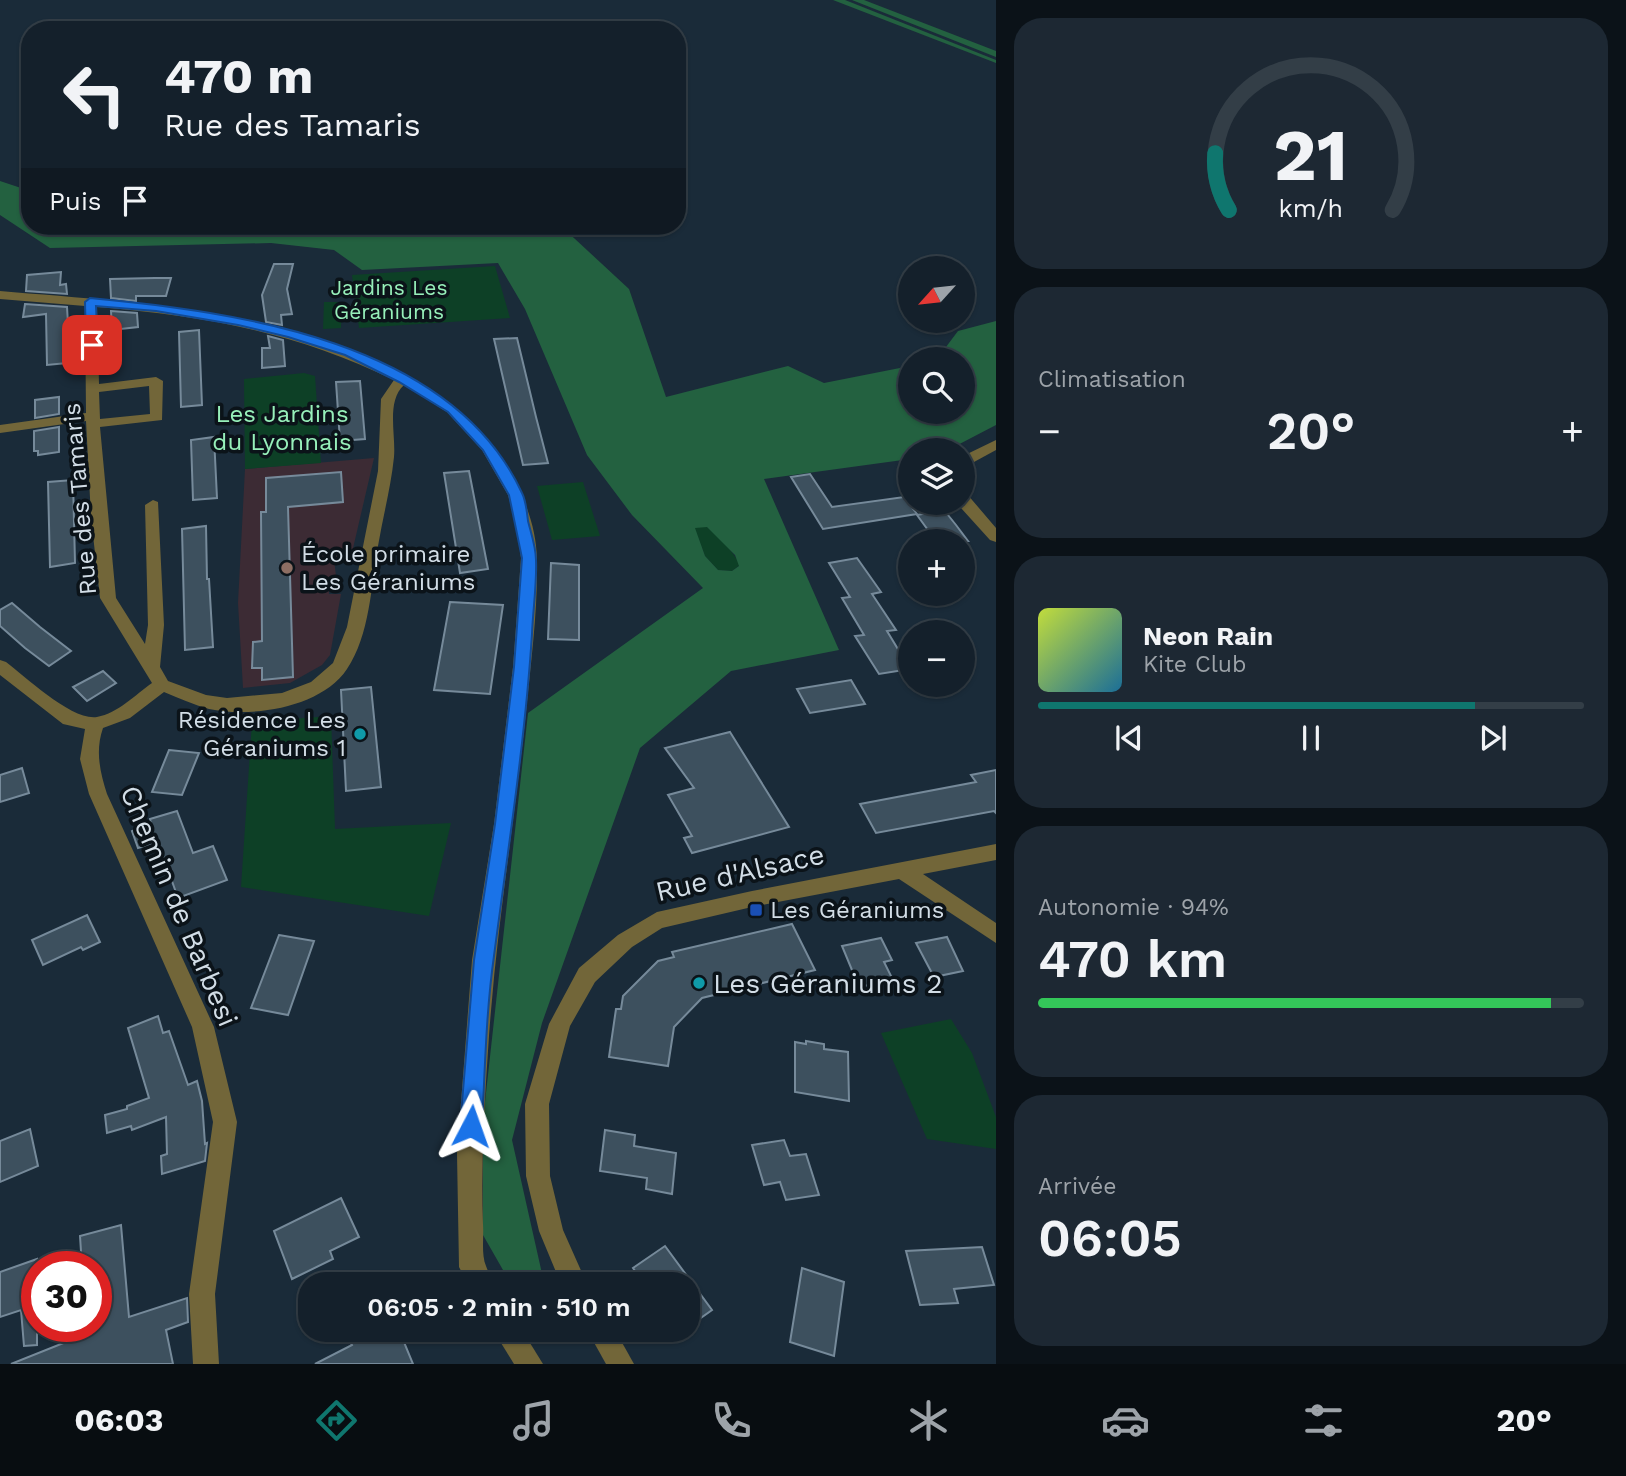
<!DOCTYPE html>
<html lang="fr">
<head>
<meta charset="utf-8">
<style>
  body { margin:0; font-family:"Work Sans",sans-serif; background:#1d2833; color:#f1f3f6; height:100vh; display:flex; flex-direction:column; font-size:26px; white-space:nowrap }
  * { box-sizing:border-box; margin:0 }
  p { font-size:23px; color:#9da3a9 }
  .icon { flex:none; width:38px; height:38px; fill:none; stroke:currentColor; stroke-width:2; stroke-linecap:round; stroke-linejoin:round }
  .map { position:relative; flex:1; overflow:hidden }
  .side { display:flex; flex-direction:column; gap:18px; padding:18px; background:#0b1218; width:630px }
  .side>* { flex:none }
  .guide { position:absolute; left:21px; top:21px; width:665px; height:214px; border-radius:28px; box-shadow:0 2px 5px #0004,0 0 0 2px #333e47; background:#14202b; color:#f1f3f6; overflow:hidden }
  .needle { width:46px; rotate:243deg }
  .fabs { position:absolute; left:898px; top:256px; display:grid; gap:14px }
  .fabs a { display:grid; place-items:center; width:77px; height:77px; border-radius:50%; background:#14202b; box-shadow:0 2px 5px #0004,0 0 0 2px #333e47; font-size:35px }
  .speed { position:absolute; left:21px; top:1251px; display:flex; gap:14px; font-size:35px; font-weight:700; text-align:center }
  .speed>* { display:grid; place-content:center; width:91px; height:91px; border-radius:50%; background:#14202b; box-shadow:0 2px 5px #0004,0 0 0 2px #333e47; line-height:1 }
  .speed .limit { border:10px solid #d22; background:#fff; color:#111 }
  .pin { position:absolute; display:grid; place-items:center; width:60px; height:60px; color:#fff; margin:-30px; border-radius:14px; box-shadow:0 4px 10px #0006 }
  .me { position:absolute; width:77px; margin:-38px; rotate:4deg; stroke-linejoin:round; filter:drop-shadow(0 0 5px #0008) }
  .turn { display:flex; align-items:center; gap:24px; height:147px; padding:0 28px; font-size:32px }
  .turn .icon { width:91px; height:91px; stroke-width:2.5 }
  .turn b { display:block; font-size:49px; line-height:60px }
  .then { display:flex; align-items:center; height:66px; padding:0 28px; background:#0003; gap:14px; font-size:26px }
  .big { font-size:52px; font-weight:600; line-height:1.1 }
  .side .tile { flex:1; display:flex; flex-direction:column; justify-content:center; gap:10px; min-width:0; padding:0 24px; border-radius:28px; background:#1d2833 }
  .side .dial { align-items:center; gap:0 }
  .dial svg { height:182px; overflow:visible; fill:none; stroke:#333e47; stroke-width:7; stroke-linecap:round; text-anchor:middle }
  .dial text { fill:#f1f3f6; stroke:none }
  .song { display:flex; align-items:center; gap:21px }
  .cover { width:84px; height:84px; border-radius:10px; background:linear-gradient(135deg,hsl(70 70% 55%),hsl(200 70% 35%)) }
  .played { height:7px; border-radius:4px; background:linear-gradient(90deg,#0f766e 80%,#333e47 80%) }
  .keys { display:flex; justify-content:space-around; direction:ltr }
  .heat { display:flex; justify-content:space-between; align-items:center; font-size:38px; direction:ltr }
  .charge { height:10px; border-radius:5px; background:linear-gradient(90deg,#34c759 94%,#333e47 0) }
  .trip { position:absolute; left:298px; top:1272px; width:402px; height:70px; border-radius:28px; background:#14202b; box-shadow:0 2px 5px #0004,0 0 0 2px #333e47; font-weight:600; line-height:70px; text-align:center }
  .tabs { display:flex; height:112px; justify-content:space-around; align-items:center; background:#080d11; color:#9da3a9 }
  .tabs .icon { width:49px; height:49px }
  .tabs .current { color:#0f766e }
  .tabs b { font-size:32px; color:#f1f3f6 }
  main { display:flex; flex:1; min-height:0 }
  .map>svg:first-child { display:block }
</style>
</head>
<body>
<main>
<div class="map">
<svg width="996" height="1364" viewBox="0 0 996 1364">
  <rect width="100%" height="100%" fill="#1a2b39"/>
  <path fill="#3c2b34" d="M374 458 351 557 334 559 336 576 328 577 329 594H341L330 655 322 665 290 683 243 688 238 603 245 469Z"/>
  <g fill="#0d4026">
    <path d="M495 266 510 318 359 328 352 275Z"/>
    <path d="M324 302H342L341 328 323 329Z"/>
    <path d="M304 373 315 376 321 463 245 469 244 379Z"/>
    <path d="M583 482 600 536 552 540 537 486Z"/>
    <path d="M694 527H707C720 537 732 550 740 565L732 571 718 570 705 556Z"/>
    <path d="M331 716 335 829 451 823 429 916 241 887 252 722Z"/>
    <path d="M951 1019 972 1053 996 1117V1149L927 1139 881 1033Z"/>
  </g>
  <g fill="#236140" fill-rule="evenodd">
    <path d="M833 0H845L996 60V63Z"/>
    <path d="M852 0H864L996 51V57Z"/>
    <path d="M0 181 24 189 30 194V226H561L629 289 666 397 788 366 824 383 910 366V411H962V359H937L958 331 996 321V425L948 450H910V459L764 479 839 650 731 671 640 748 542 1023 512 1140 543 1278 528 1284H511L483 1235V1120L528 713 703 588 632 515 587 455 525 309 498 263 362 270 334 250 271 243 50 248 0 215ZM707 527 735 555 739 566 732 571 718 570 705 556 695 528Z"/>
  </g>
  <g fill="#3d505e" stroke="#768a9a" stroke-width="2">
    <path d="M274 264H293L287 289 292 314 281 315 282 325 266 322 262 295Z"/>
    <path d="M61 272 60 285 66 284 67 294 26 291 27 275Z"/>
    <path d="M155 278H171L166 296H136V301L111 298 110 279Z"/>
    <path d="M25 304 67 307 68 324 65 325 67 363 47 365 46 314 23 317Z"/>
    <path d="M111 311 137 313 138 327 112 330Z"/>
    <path d="M199 330 202 405 181 407 179 332Z"/>
    <path d="M268 336 283 340 285 366 262 368V348H270Z"/>
    <path d="M517 338 536 417 548 463 523 465 494 339Z"/>
    <path d="M360 381 365 439 340 441 336 382Z"/>
    <path d="M59 397V414L35 418V400Z"/>
    <path d="M59 427V452L38 455V451H34V431Z"/>
    <path d="M214 437 217 498 193 500 191 440Z"/>
    <path d="M469 471 488 569 460 573 444 473Z"/>
    <path d="M341 472 343 502 288 507 293 677 262 680V668H252L253 642 262 641 261 512H266V478Z"/>
    <path d="M810 474 832 507 904 497 917 514 823 529 791 477Z"/>
    <path d="M73 480 75 563 50 567 48 482Z"/>
    <path d="M944 510 956 525 968 541H936L917 515Z"/>
    <path d="M206 526 207 579H209L213 647 185 650 182 529Z"/>
    <path d="M857 558 881 592 872 594 896 630 887 631 910 669 879 674 855 636 864 635 842 598 850 597 829 563Z"/>
    <path d="M551 563 579 565V640L548 639Z"/>
    <path d="M450 602 503 605 490 694 434 690Z"/>
    <path d="M12 603 40 627 71 651 49 666 25 648 0 626V610Z"/>
    <path d="M103 671 116 683 87 701 73 687Z"/>
    <path d="M851 680 865 704 810 713 797 689Z"/>
    <path d="M371 687 381 787 346 791 341 690Z"/>
    <path d="M730 732 789 827 692 853 684 838 692 836 668 795 694 788 665 748Z"/>
    <path d="M169 750 199 753 182 795 152 792Z"/>
    <path d="M22 768 29 793 0 802V775Z"/>
    <path d="M996 770V813L994 811 876 833 860 804 976 782 971 775Z"/>
    <path d="M177 811 193 853 213 846 227 880 178 898 158 842 138 848 132 831 151 824 150 819Z"/>
    <path d="M87 915 100 942 83 950 81 947 43 965 32 940Z"/>
    <path d="M792 924 815 970 702 998 674 1027 668 1066 609 1057 616 1009H621L623 996 658 961 674 957 672 952Z"/>
    <path d="M279 935 314 941 288 1015 251 1008Z"/>
    <path d="M947 937 963 971 934 977 916 943Z"/>
    <path d="M881 938 892 960 884 962 893 980 859 987 842 946Z"/>
    <path d="M158 1016 163 1033 169 1031 188 1085 197 1081 202 1101 205 1144 207 1143 205 1161 162 1174 161 1156 167 1154 166 1117 132 1130 131 1126 107 1133 105 1115 127 1109V1106L149 1098 128 1028Z"/>
    <path d="M806 1041 824 1044V1049L848 1052 849 1101 795 1092V1042L806 1044Z"/>
    <path d="M30 1129 38 1166 0 1182V1141Z"/>
    <path d="M605 1130 635 1135 634 1146 676 1153 672 1194 646 1189 647 1178 600 1171Z"/>
    <path d="M784 1140 790 1156 806 1154 819 1195 786 1200 780 1182 764 1185 752 1145Z"/>
    <path d="M341 1198 359 1237 330 1251 333 1259 292 1279 274 1231Z"/>
    <path d="M121 1225 129 1317 187 1298 188 1322 166 1330 173 1364H11L96 1330V1267H82L80 1236Z"/>
    <path d="M665 1246 712 1310 688 1327V1284H644L633 1268Z"/>
    <path d="M982 1247 994 1285 954 1289 958 1303 920 1305 906 1251Z"/>
    <path d="M37 1259V1345L24 1346 21 1310 0 1317V1272Z"/>
    <path d="M802 1268 844 1282 834 1356 790 1342Z"/>
    <path d="M367 1330H399L413 1364H315L352 1345 349 1339Z"/>
  </g>
  <g fill="none" stroke-linecap="round" stroke-linejoin="round">
    <g fill="#726639" fill-rule="evenodd">
      <path d="M0 291C160 305 414 314 507 468 524 496 536 525 537 559 538 609 531 662 526 712 514 825 495 937 488 1051 484 1109 481 1166 483 1224 484 1237 481 1254 486 1266 488 1272 492 1278 495 1284H468L459 1267 457 1154 472 960 494 824 513 667 521 558 517 527 508 495 482 450 447 412 404 385C386 401 396 435 394 457 391 487 383 516 378 546 371 586 370 635 347 669 321 708 251 718 209 709 194 705 179 698 164 692L130 718 103 728C95 751 100 772 107 794L214 1027 237 1122 215 1294 219 1364H193L189 1294 213 1122 192 1027 89 794 80 759 85 729 63 724 0 675V660L6 662C26 677 72 721 97 717 118 713 135 695 152 683L100 598 91 517 86 421 0 433V425L86 413 85 306 0 299ZM97 307C206 316 295 332 394 380L381 399 378 471 347 627 333 663 311 682 282 693 227 698 206 695 168 681 160 667 164 625 158 502 153 500 145 505 148 625 145 644 116 598 100 427 162 420 163 381 156 377 99 384ZM149 386 150 414 100 419 99 392Z"/>
      <path d="M996 440V450L974 462 967 472 962 473 963 456Z"/>
      <path d="M962 493 967 494 996 528V542L990 540 961 508 957 502H962Z"/>
      <path d="M996 844V860L923 874 996 923V943L899 879 752 907 662 928 632 947 595 982 570 1026 549 1104 550 1176 563 1230 587 1284H561L539 1231 526 1176 525 1104 549 1024 579 968 618 935 657 912 752 891Z"/>
      <path d="M493 1330H522L543 1364H514Z"/>
      <path d="M587 1330H615L634 1364H606Z"/>
    </g>
  </g>
  <path fill="#1a73e8" stroke="#114b97" stroke-width="2" d="M90 298C238 312 452 341 522 493 526 501 527 512 528 521 531 533 536 547 536 560 537 584 533 609 532 634 525 742 508 849 494 956 486 1012 485 1070 482 1126L478 1134 471 1137 463 1134 460 1126 474 960 495 824 514 667 522 558 509 495 483 450 448 412 399 382 345 355 288 337 238 325 156 311 96 306 98 345 92 349 86 345 85 302Z"/>
  <circle fill="#8d6e63" stroke="#0b1319" stroke-width="2.5" cx="287" cy="568" r="7"/>
  <g fill="#0f9aa8" stroke="#0b1319" stroke-width="2.5">
    <circle cx="360" cy="734" r="7"/>
    <circle cx="699" cy="983" r="7"/>
  </g>
  <rect fill="#1a4fb4" stroke="#0b1319" stroke-width="2.5" x="749" y="903" width="14" height="14" rx="3.5"/>
  <g text-anchor="middle" dominant-baseline="central" stroke-width="7" stroke-linejoin="round" paint-order="stroke">
    <g font-size="21" fill="#97f0ba" stroke="#0b1319">
      <text x="389" y="287">Jardins Les<tspan x="389" dy="24">Géraniums</tspan></text>
    </g>
    <g font-size="24" fill="#97f0ba" stroke="#0b1319">
      <text x="282" y="414">Les Jardins<tspan x="282" dy="28">du Lyonnais</tspan></text>
    </g>
    <g font-size="24" fill="#d2dde6" stroke="#0b1319">
      <text transform="translate(80 499) rotate(-95)">Rue des Tamaris</text>
    </g>
    <g font-size="24" fill="#d2dde6" stroke="#0b1319" text-anchor="start">
      <text x="301" y="554">École primaire<tspan x="301" dy="28">Les Géraniums</tspan></text>
      <text x="346" y="720" text-anchor="end">Résidence Les<tspan x="346" dy="28">Géraniums 1</tspan></text>
      <text x="770" y="910">Les Géraniums</text>
    </g>
    <g font-size="28" fill="#d2dde6" stroke="#0b1319">
      <text transform="translate(740 873) rotate(-13)">Rue d'Alsace</text>
      <text transform="translate(179 906) rotate(67)">Chemin de Barbesi</text>
    </g>
    <g font-size="28" fill="#d2dde6" stroke="#0b1319" text-anchor="start">
      <text x="713" y="983">Les Géraniums 2</text>
    </g>
  </g>
</svg>
<div class="fabs">
<a><svg class="needle" viewBox="-14 -14 28 28"><path d="M0-13l5 13h-10z" fill="#e53935"/><path d="M0 13l5-13h-10z" fill="#9da3a9"/></svg></a>
<a><svg class="icon" aria-label="search" viewBox="0 0 24 24"><circle cx="10" cy="10" r="6"/><path d="M15 15l6 6"/></svg></a>
<a><svg class="icon" aria-label="layers" viewBox="0 0 24 24"><path d="M12 4l9 5-9 5-9-5zM3 14l9 5 9-5"/></svg></a>
<a>+</a>
<a>−</a>
</div>
<div class="speed"><div class="limit">30</div></div>
<div class="pin" style="left:92px;top:345px;background:#d93025"><svg class="icon" aria-label="arrive" viewBox="0 0 24 24"><path d="M6 21V4h12l-3 4 3 4H6"/></svg></div>
<svg class="me" style="left:471px;top:1126px" viewBox="-20 -20 40 40"><path d="M0-17L14 15 0 8-14 15z" fill="#1a73e8" stroke="#fff" stroke-width="4"/></svg>
<div class="trip">06:05 · 2 min · 510 m</div>
<div class="guide">
<div class="turn"><svg class="icon" aria-label="left" viewBox="0 0 24 24"><path d="M17 20v-9H6M10 6l-5 5 5 5"/></svg><div><b>470 m</b>Rue des Tamaris</div></div>
<div class="then">Puis<svg class="icon" aria-label="arrive" viewBox="0 0 24 24"><path d="M6 21V4h12l-3 4 3 4H6"/></svg></div>
</div>
</div>
<section class="side">
<div class="tile dial"><svg viewBox="0 0 100 80">
<path d="M14 69A42 42 0 1 1 86 69"/>
<path d="M14 69A42 42 0 0 1 8 44" stroke="#0f766e"/>
<text x="50" y="56" font-size="32" font-weight="700">21</text>
<text x="50" y="72" font-size="11">km/h</text>
</svg></div>
<div class="tile"><p>Climatisation</p>
<div class="heat"><a>−</a><b class="big">20°</b><a>+</a></div>
</div>
<div class="tile">
<div class="song"><i class="cover"></i><div><b>Neon Rain</b><p>Kite Club</p></div></div>
<div class="played"></div>
<div class="keys"><svg class="icon" aria-label="previous" viewBox="0 0 24 24"><path d="M18 5L8 12l10 7zM5 5v14"/></svg><svg class="icon" aria-label="pause" viewBox="0 0 24 24"><path d="M8 5v14M16 5v14"/></svg><svg class="icon" aria-label="next" viewBox="0 0 24 24"><path d="M6 5l10 7-10 7zM19 5v14"/></svg></div>
</div>
<div class="tile"><p>Autonomie · 94%</p><b class="big">470 km</b><div class="charge"></div></div>
<div class="tile"><p>Arrivée</p><b class="big">06:05</b></div>
</section>
</main>
<nav class="tabs">
<b>06:03</b>
<svg class="icon current" aria-label="directions" viewBox="0 0 24 24"><path d="M12 3l9 9-9 9-9-9zM9 14v-3h6M13 9l2 2-2 2"/></svg>
<svg class="icon" aria-label="music" viewBox="0 0 24 24"><path d="M9 18V5l10-2v13"/><circle cx="6" cy="18" r="3"/><circle cx="16" cy="16" r="3"/></svg>
<svg class="icon" aria-label="phone" viewBox="0 0 24 24"><path d="M5 4h4l2 5-3 2q2 4 5 5l2-3 5 2v4C11 20 4 13 5 4z"/></svg>
<svg class="icon" aria-label="climate" viewBox="0 0 24 24"><path d="M12 3v18M4 7l16 10M4 17L20 7"/></svg>
<svg class="icon" aria-label="car" viewBox="0 0 24 24"><path d="M5 17H2v-5l4-1 3-4h7l3 4 3 1v5h-3M9 17h6M6 11h13"/><circle cx="7" cy="17" r="2"/><circle cx="17" cy="17" r="2"/></svg>
<svg class="icon" aria-label="filters" viewBox="0 0 24 24"><path d="M4 7h16M4 17h16"/><circle cx="9" cy="7" r="2"/><circle cx="15" cy="17" r="2"/></svg>
<b>20°</b>
</nav>
</body>
</html>
